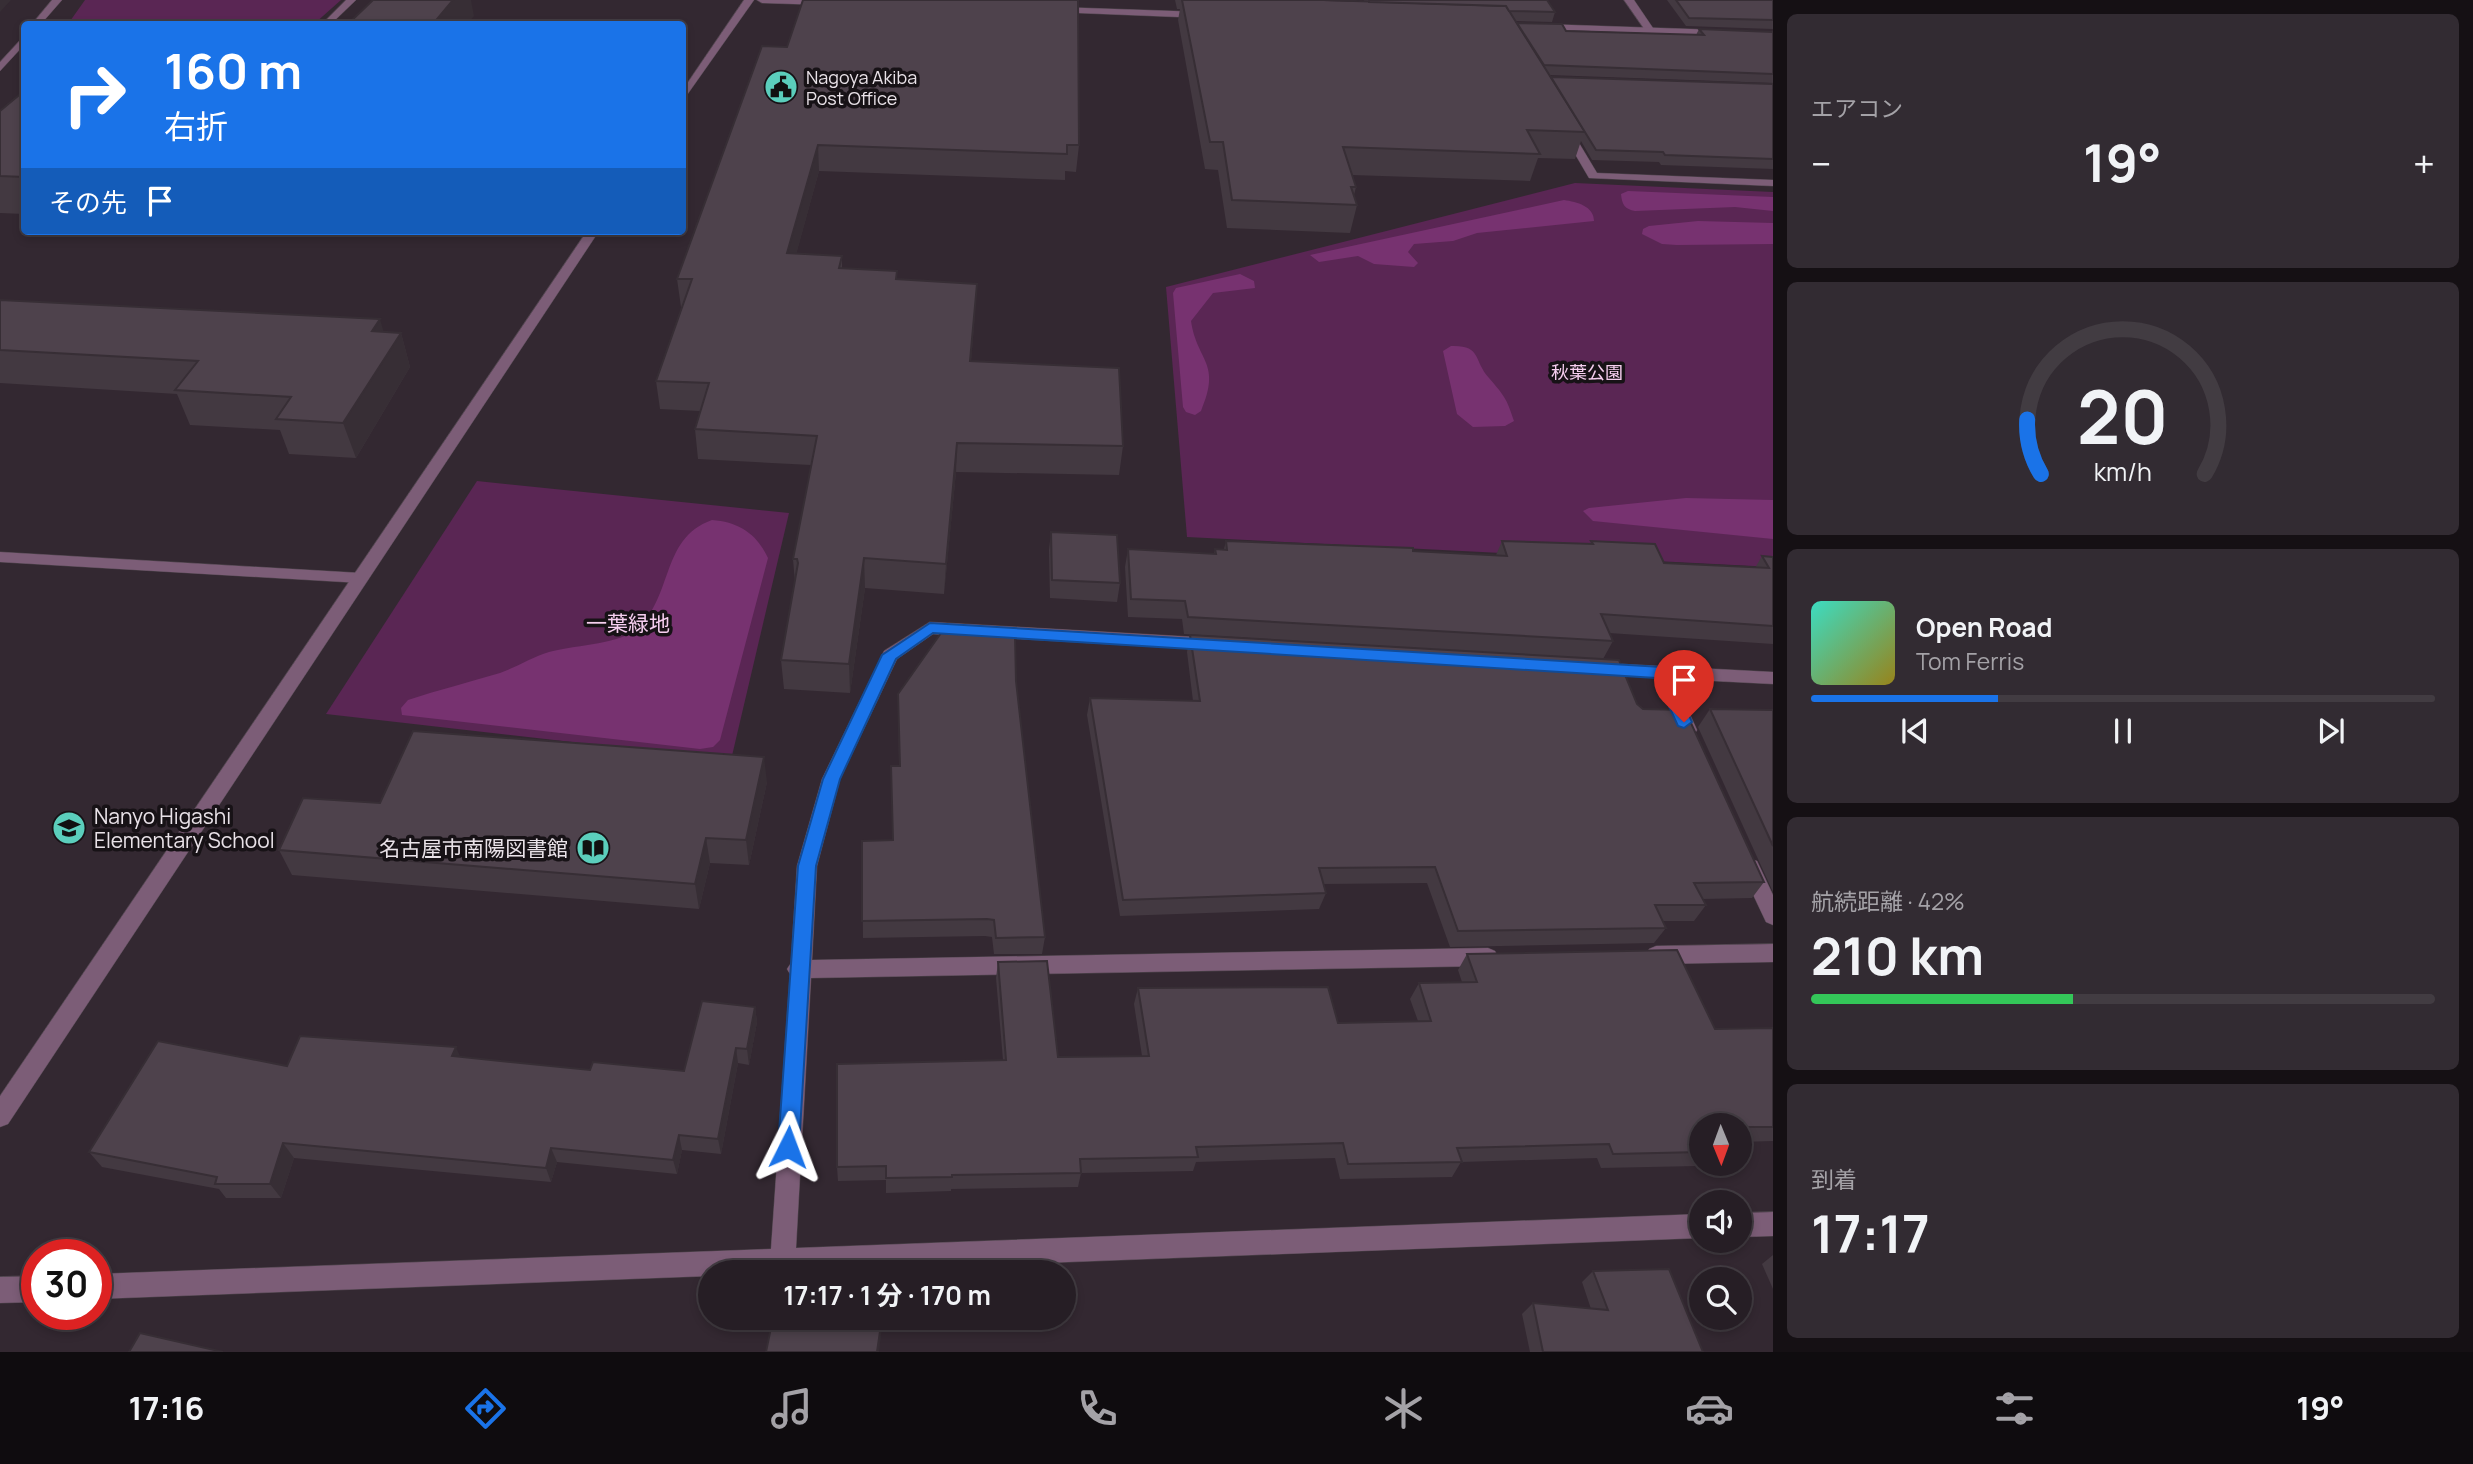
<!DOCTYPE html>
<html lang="ja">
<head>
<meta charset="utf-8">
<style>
  body { margin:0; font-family:Manrope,"Noto Sans JP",sans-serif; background:#322b32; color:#f1f3f6; height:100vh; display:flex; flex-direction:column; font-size:26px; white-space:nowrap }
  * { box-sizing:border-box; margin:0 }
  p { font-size:23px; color:#a4a2a7 }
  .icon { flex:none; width:38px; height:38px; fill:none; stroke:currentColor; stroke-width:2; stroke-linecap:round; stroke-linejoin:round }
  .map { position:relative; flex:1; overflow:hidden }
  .side { display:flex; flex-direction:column; gap:14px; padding:14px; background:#151014; width:700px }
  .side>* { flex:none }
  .hud { position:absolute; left:21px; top:21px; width:665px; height:214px; border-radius:7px; box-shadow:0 4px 10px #0003,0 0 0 2px #423c42; background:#1a73e8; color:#fff; overflow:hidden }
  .needle { width:46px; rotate:179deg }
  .fabs { position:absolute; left:1689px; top:1113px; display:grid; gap:14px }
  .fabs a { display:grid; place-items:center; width:63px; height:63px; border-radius:50%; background:#261e25; box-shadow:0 4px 10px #0003,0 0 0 2px #423c42; font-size:35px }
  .speed { position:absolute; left:21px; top:1239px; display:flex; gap:14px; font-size:35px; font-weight:700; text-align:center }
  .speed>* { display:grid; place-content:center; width:91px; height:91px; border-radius:50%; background:#261e25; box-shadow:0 4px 10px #0003,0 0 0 2px #423c42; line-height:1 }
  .speed .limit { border:10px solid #d22; background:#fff; color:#111 }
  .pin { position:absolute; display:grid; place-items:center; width:60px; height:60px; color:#fff; margin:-72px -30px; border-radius:50% 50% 50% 0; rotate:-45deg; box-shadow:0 0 7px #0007 }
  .pin .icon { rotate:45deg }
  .me { position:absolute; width:77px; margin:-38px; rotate:3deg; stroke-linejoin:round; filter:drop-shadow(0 0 5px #0008) }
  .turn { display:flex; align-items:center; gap:24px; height:147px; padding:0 28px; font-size:32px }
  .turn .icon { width:91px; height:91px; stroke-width:2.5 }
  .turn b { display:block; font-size:49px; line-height:60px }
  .then { display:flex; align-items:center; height:66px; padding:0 28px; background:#0003; gap:14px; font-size:26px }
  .big { font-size:52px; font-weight:700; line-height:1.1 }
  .side .widget { flex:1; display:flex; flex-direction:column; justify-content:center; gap:10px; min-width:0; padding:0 24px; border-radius:10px; background:#322b32 }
  .side .dial { align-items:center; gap:0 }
  .dial svg { height:182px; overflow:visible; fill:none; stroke:#423c42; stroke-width:7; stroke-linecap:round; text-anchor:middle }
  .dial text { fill:#f1f3f6; stroke:none }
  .song { display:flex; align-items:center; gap:21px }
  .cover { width:84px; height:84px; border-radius:10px; background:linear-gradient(135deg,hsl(170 70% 55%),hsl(50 70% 35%)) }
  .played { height:7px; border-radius:4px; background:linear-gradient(90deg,#1a73e8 30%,#423c42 30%) }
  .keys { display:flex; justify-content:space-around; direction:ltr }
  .heat { display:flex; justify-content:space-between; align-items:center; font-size:38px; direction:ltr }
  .charge { height:10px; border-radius:5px; background:linear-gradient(90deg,#34c759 42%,#423c42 0) }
  .trip { position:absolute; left:698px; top:1260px; width:378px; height:70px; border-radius:35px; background:#261e25; box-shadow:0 4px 10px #0003,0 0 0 2px #423c42; font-weight:700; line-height:70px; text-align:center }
  .tab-bar { display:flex; height:112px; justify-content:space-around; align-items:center; background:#0f0c0f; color:#a4a2a7 }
  .tab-bar .icon { width:49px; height:49px }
  .tab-bar .selected { color:#1a73e8 }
  .tab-bar b { font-size:32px; color:#f1f3f6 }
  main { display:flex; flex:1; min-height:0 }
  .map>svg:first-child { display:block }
</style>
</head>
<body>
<main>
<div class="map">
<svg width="1773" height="1352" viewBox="0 0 1773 1352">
  <rect width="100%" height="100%" fill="#332831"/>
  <g fill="#5a2654">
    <path d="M85 0H341L314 24H68Z"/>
    <path d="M1575 183 1773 192V567L1187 537 1166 287Z"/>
    <path d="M477 481 789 513 731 760 326 714Z"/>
  </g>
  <g fill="#773270">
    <path d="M1628 191 1773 197V211L1735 207 1635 211C1625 209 1622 205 1621 194Z"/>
    <path d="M1564 200C1577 202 1594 206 1594 221L1477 233 1453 241 1414 244 1408 252 1418 263 1414 267 1374 264 1358 256 1319 262 1310 255Z"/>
    <path d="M1698 221 1773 223V244L1677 245 1662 244 1642 234 1643 229 1649 226Z"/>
    <path d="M1240 274 1254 281 1255 288 1213 293 1191 321C1197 362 1222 362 1201 411L1195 415 1186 412 1183 407 1173 293 1176 288Z"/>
    <path d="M1451 346C1482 345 1473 360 1489 378 1505 397 1506 397 1514 421L1505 426 1473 427 1457 414 1443 351Z"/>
    <path d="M1686 498 1773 500V539L1593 521 1583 511 1589 508Z"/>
    <path d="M712 520C739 522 757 534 768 558L720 740 713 747 700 749 402 715 401 708 408 700C438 690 470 682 500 673 517 667 532 657 549 652 570 646 616 644 632 632 675 602 658 539 712 520Z"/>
  </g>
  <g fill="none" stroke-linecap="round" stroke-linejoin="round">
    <defs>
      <g id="minor">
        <path d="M52 0H62L41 24H32Z"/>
        <path d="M346 0H356L331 24H322Z"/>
        <path d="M1624 0H1634L1655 31 1653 33H1647Z"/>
        <path d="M24 36V45L0 71V62Z"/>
        <path d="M1562 128H1570L1597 173 1773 180V186L1589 178 1561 130Z"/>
        <path d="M0 552 361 573 369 578 361 583 0 562Z"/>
        <path d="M930 622 1213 638 1222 644 1213 650 933 634 897 659 840 779 817 866 812 960 1488 948 1495 951 1498 957 1495 963 1488 966 811 978 796 1248 1701 1214V1238L808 1272H710V1276L96 1299V1274L771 1249 790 974 787 969 791 963 797 866 822 779 884 651Z"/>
        <path d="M1601 663 1773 672V684L1674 679 1697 730 1694 735H1682L1679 730 1656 678 1595 673 1592 669 1595 665Z"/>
        <path d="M1750 859 1757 861 1773 895V925L1766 922 1740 867 1743 861Z"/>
        <path d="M1773 944V962L1656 964 1649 961 1646 955 1649 949 1656 946Z"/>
        <path d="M1773 1212V1236L1740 1237V1213Z"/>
        <path d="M37 1276V1302L0 1303V1277Z"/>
      </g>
      <g id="tertiary">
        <path d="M744 0H754L682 102V91Z"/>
        <path d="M757 0H828L830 2 825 5 762 3Z"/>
        <path d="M1056 7 1203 12 1208 15 1203 18 1053 12 1051 10Z"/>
        <path d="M1542 24 1720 30 1725 33 1720 36 1539 29 1537 27Z"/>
        <path d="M587 231H599L8 1124 0 1127V1096Z"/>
      </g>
    </defs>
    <use href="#minor" stroke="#50464e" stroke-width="1"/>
    <use href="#tertiary" stroke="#50464e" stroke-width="1"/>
    <use href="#minor" fill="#7c5d77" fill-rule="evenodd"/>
    <use href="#tertiary" fill="#7c5d77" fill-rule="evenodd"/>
  </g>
  <g fill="#433941">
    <path d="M1175 0H1355L1356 1H1364V0H1547L1555 12 1552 22 1515 21 1517 23 1566 31 1696 35 1699 29 1773 32V83L1549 75 1551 77 1773 84V169L1661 165 1659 162 1592 160 1581 141 1575 159 1538 158 1530 181 1352 175 1356 187 1354 195 1357 205 1350 233 1227 228 1218 170 1205 169 1178 20 1180 9H1177Z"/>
    <path d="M1667 0H1773V29L1686 26Z"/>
    <path d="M787 47 1079 145 1076 172 1065 171V180L819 171 796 254 842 256V268L897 271V280L975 312 971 361 1123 446 1119 475 956 472 944 594 865 588 850 693 784 689 781 660 795 583 793 559 811 465 698 459 695 429 700 411 660 409 656 381 682 307H681L677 279Z"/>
    <path d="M24 91V214L0 213V111Z"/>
    <path d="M443 231H492L491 233Z"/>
    <path d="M0 300 401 333 410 367 356 458 289 454 280 430 190 425 177 394 0 383Z"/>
    <path d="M1051 532 1120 583 1117 602 1050 598 1049 550Z"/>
    <path d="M1226 541 1496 555 1502 541 1590 544 1591 541 1664 563 1755 568 1762 556 1773 557V644L1609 633 1613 641 1603 659 1184 634 1182 619 1128 617 1125 567 1128 549 1214 554 1215 549H1224Z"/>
    <path d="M1190 635 1637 704 1764 882 1752 898 1702 899 1706 905 1694 921H1662L1666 928 1654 943 1450 947 1427 883 1323 884 1326 893 1319 909 1120 916 1087 715 1090 698 1193 701 1187 652Z"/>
    <path d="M1016 681 1045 937 1042 954H994L992 937 985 936 863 938 862 841 892 840 899 766 898 694Z"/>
    <path d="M1710 709 1773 710V892L1698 727Z"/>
    <path d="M767 782 749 865 710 863 699 909 292 875 279 850 380 803Z"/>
    <path d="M1467 954 1715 1029 1773 1028V1141L1740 1142V1125H1701V1162L1697 1166 1601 1168 1597 1158 1461 1162 1452 1177 1340 1179 1335 1158 1196 1162 1193 1171 1081 1173 1078 1187 951 1189V1191L886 1193V1180L838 1181 837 1167 1003 1060 996 978 998 962 1058 1057 1142 1056 1134 1004 1138 988 1338 1023 1418 1021 1410 999 1419 983 1462 982 1458 970Z"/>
    <path d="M755 1007 757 1022 749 1065 738 1063 721 1154 682 1150 677 1174 557 1162 551 1182 294 1158 281 1198H226L219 1189 102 1167 89 1152 460 1057 590 1070 684 1071Z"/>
    <path d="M1773 1255V1289L1762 1264Z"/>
    <path d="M1593 1271 1703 1352H1530L1522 1314 1533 1303 1591 1309 1582 1282Z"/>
  </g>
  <g fill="#372e35">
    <path d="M0 0H11L0 12Z"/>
    <path d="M453 0H471L474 16 467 24H433Z"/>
    <path d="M818 145 819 171 789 281 787 253Z"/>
    <path d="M977 284 975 312 969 390 970 361Z"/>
    <path d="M380 319 389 351 401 333 410 367 356 458 343 423 372 331Z"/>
    <path d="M957 443 956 472 944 594 946 564Z"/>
    <path d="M864 558 865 588 850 693 849 664Z"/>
    <path d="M764 757 767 782 749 865 746 840Z"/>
    <path d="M706 838 710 863 699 909 695 884Z"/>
    <path d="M755 1007 757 1022 749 1065 747 1049Z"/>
    <path d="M456 1047 463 1063 452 1056Z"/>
    <path d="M736 1048 738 1063 721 1154 718 1139Z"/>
    <path d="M679 1135 682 1150 677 1174 673 1160Z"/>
    <path d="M283 1143 294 1158 281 1198 270 1184Z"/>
    <path d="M551 1148 557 1162 551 1182 546 1168Z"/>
    <path d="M882 1318V1327L879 1352H877Z"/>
  </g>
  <g fill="#4e424c" stroke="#372e35" stroke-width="2">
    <path d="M373 0H453L433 24H348Z"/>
    <path d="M803 0H1078L1079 145H1067V154L818 145 787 253 842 256 839 268 897 271 896 279 977 284 970 361 1119 368 1123 446 957 443 946 564 864 558 849 664 781 660 798 563 797 559H793L817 436 695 429 709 383 656 381 692 279H677L762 46 787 47Z"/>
    <path d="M1182 0H1324L1506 6 1585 132 1527 130 1540 154 1343 147 1356 187H1351L1357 205 1232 200 1223 142H1210Z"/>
    <path d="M1324 0H1355L1356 1Z"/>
    <path d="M1369 0H1547L1555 12 1509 11 1506 6 1369 2Z"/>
    <path d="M1676 0H1773V20L1689 18Z"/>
    <path d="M1517 23 1562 24 1566 31 1704 35 1699 29 1773 32V74L1544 65Z"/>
    <path d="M1551 77 1773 84V159L1665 155 1663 152 1596 150Z"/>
    <path d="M24 91V177L0 176V111Z"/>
    <path d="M0 300 380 319 372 331 401 333 343 423 276 419 291 397 175 390 198 361 0 350Z"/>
    <path d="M1051 532 1117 535 1120 583 1052 580Z"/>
    <path d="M1226 541 1413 548V551L1507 556 1502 541 1593 544 1591 541 1655 544 1664 563 1769 568 1762 556 1773 557V626L1601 614 1613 641 1188 617 1185 601 1131 599 1128 549 1216 554 1215 549 1227 550Z"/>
    <path d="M941 633 1015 635 1016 681 1045 937 996 938 994 920 987 919 862 921V841L893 840 891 766H900L898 694Z"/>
    <path d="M1190 635 1619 660 1637 704 1643 709 1685 710 1764 882 1694 883 1706 905H1655L1666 928 1458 931 1435 867 1319 868 1326 893 1123 900 1090 698 1200 701Z"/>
    <path d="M1710 709 1773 710V846Z"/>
    <path d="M413 731 764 757 746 840 706 838 695 884 279 850 303 798 380 803Z"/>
    <path d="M1677 950 1715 1029 1773 1028V1127H1740V1125H1701V1152L1613 1154 1609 1144 1457 1148 1462 1162 1348 1164 1343 1143 1196 1147 1198 1157 1080 1159 1081 1173 952 1175V1177L886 1178V1166L837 1167V1064L1006 1060 998 962 1047 961 1058 1057 1149 1056 1138 988 1328 987 1338 1023 1431 1021 1419 983 1477 982 1467 954Z"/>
    <path d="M702 1001 755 1007 747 1049 736 1048 718 1139 679 1135 673 1160 551 1148 546 1168 283 1143 270 1184H215L217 1177 89 1152 158 1041 287 1066 300 1036 456 1047 452 1056 590 1070 593 1062 684 1071Z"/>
    <path d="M1669 1269 1703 1352H1543L1533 1303 1608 1310 1593 1271Z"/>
    <path d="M773 1318H882L877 1352H766Z"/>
    <path d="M140 1333 223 1352H129Z"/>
  </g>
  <path fill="#1a73e8" stroke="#114b97" stroke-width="2" d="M930 623 1662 667 1670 673 1692 722 1684 728 1678 726 1656 678 933 633 896 659 840 779 816 866 799 1147 796 1154 788 1157 781 1154 778 1147 798 866 823 779 882 655Z"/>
  <defs>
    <symbol id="civic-disc" viewBox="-11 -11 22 22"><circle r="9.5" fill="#5bcebc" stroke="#171216"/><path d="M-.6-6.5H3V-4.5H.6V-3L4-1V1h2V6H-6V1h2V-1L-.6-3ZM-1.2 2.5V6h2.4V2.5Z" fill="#111"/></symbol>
    <symbol id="school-disc" viewBox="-11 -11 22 22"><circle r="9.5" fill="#5bcebc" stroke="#171216"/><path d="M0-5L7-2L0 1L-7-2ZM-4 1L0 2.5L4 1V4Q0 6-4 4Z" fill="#111"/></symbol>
    <symbol id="library-disc" viewBox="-11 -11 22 22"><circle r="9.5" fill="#5bcebc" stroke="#171216"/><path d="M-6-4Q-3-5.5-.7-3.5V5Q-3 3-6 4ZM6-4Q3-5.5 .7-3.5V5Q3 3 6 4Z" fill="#111"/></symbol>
  </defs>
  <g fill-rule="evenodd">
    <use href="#civic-disc" x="762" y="68" width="38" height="38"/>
    <use href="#school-disc" x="50" y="809" width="38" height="38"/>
    <use href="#library-disc" x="574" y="829" width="38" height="38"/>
  </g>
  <g text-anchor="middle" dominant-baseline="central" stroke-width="7" stroke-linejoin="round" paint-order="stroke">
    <g font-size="18" fill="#e9e2e8" stroke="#171216" text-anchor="start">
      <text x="806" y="77">Nagoya Akiba<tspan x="806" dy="21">Post Office</tspan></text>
    </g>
    <g font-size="18" fill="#f6ceef" stroke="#171216">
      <text x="1587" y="372">秋葉公園</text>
    </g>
    <g font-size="21" fill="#f6ceef" stroke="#171216">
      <text x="628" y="623">一葉緑地</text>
    </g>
    <g font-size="21" fill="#e9e2e8" stroke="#171216" text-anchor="start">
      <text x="94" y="816">Nanyo Higashi<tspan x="94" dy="24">Elementary School</tspan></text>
      <text x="568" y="848" text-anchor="end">名古屋市南陽図書館</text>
    </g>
  </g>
</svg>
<div class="fabs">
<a><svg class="needle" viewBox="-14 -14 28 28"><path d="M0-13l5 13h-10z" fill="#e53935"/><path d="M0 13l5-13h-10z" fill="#a4a2a7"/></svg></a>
<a><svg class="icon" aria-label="sound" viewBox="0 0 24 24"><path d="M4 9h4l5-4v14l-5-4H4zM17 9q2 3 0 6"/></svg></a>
<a><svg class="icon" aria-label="search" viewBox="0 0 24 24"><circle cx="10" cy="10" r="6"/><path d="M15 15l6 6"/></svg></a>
</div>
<div class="speed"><div class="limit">30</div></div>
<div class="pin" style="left:1684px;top:722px;background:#d93025"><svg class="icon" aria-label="arrive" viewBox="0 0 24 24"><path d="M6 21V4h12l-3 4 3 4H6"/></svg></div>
<svg class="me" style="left:788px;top:1147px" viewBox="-20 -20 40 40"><path d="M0-17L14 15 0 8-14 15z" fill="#1a73e8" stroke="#fff" stroke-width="4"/></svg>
<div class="trip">17:17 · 1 分 · 170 m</div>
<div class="hud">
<div class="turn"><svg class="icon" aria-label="right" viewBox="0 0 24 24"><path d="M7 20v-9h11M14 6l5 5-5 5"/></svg><div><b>160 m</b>右折</div></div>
<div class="then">その先<svg class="icon" aria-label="arrive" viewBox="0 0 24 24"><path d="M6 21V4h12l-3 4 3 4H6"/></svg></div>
</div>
</div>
<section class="side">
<div class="widget"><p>エアコン</p>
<div class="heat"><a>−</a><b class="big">19°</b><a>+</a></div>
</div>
<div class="widget dial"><svg viewBox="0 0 100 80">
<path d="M14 69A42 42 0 1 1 86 69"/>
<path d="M14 69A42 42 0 0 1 8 45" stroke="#1a73e8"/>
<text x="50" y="56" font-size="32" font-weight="700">20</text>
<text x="50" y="72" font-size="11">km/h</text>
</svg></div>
<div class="widget">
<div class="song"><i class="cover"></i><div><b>Open Road</b><p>Tom Ferris</p></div></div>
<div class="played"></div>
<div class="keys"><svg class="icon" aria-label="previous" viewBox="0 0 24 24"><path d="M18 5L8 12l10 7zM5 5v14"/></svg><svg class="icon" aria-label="pause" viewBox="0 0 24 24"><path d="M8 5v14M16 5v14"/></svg><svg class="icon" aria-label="next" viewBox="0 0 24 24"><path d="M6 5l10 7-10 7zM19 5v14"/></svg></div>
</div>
<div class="widget"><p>航続距離 · 42%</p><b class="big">210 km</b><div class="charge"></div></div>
<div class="widget"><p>到着</p><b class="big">17:17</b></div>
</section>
</main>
<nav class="tab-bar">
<b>17:16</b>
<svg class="icon selected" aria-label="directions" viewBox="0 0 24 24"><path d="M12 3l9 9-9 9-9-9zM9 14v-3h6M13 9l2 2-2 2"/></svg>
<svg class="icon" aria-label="music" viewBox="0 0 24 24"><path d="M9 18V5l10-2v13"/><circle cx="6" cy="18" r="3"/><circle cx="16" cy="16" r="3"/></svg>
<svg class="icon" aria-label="phone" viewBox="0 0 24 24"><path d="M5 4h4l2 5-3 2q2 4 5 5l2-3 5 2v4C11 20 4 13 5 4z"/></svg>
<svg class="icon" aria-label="climate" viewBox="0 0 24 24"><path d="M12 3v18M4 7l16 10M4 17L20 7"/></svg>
<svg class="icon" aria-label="car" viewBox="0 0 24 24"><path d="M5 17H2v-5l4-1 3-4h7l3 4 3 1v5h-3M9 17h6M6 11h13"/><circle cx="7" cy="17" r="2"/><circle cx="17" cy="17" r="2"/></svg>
<svg class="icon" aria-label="filters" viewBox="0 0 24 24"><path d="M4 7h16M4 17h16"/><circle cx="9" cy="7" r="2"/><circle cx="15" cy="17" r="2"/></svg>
<b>19°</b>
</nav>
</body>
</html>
